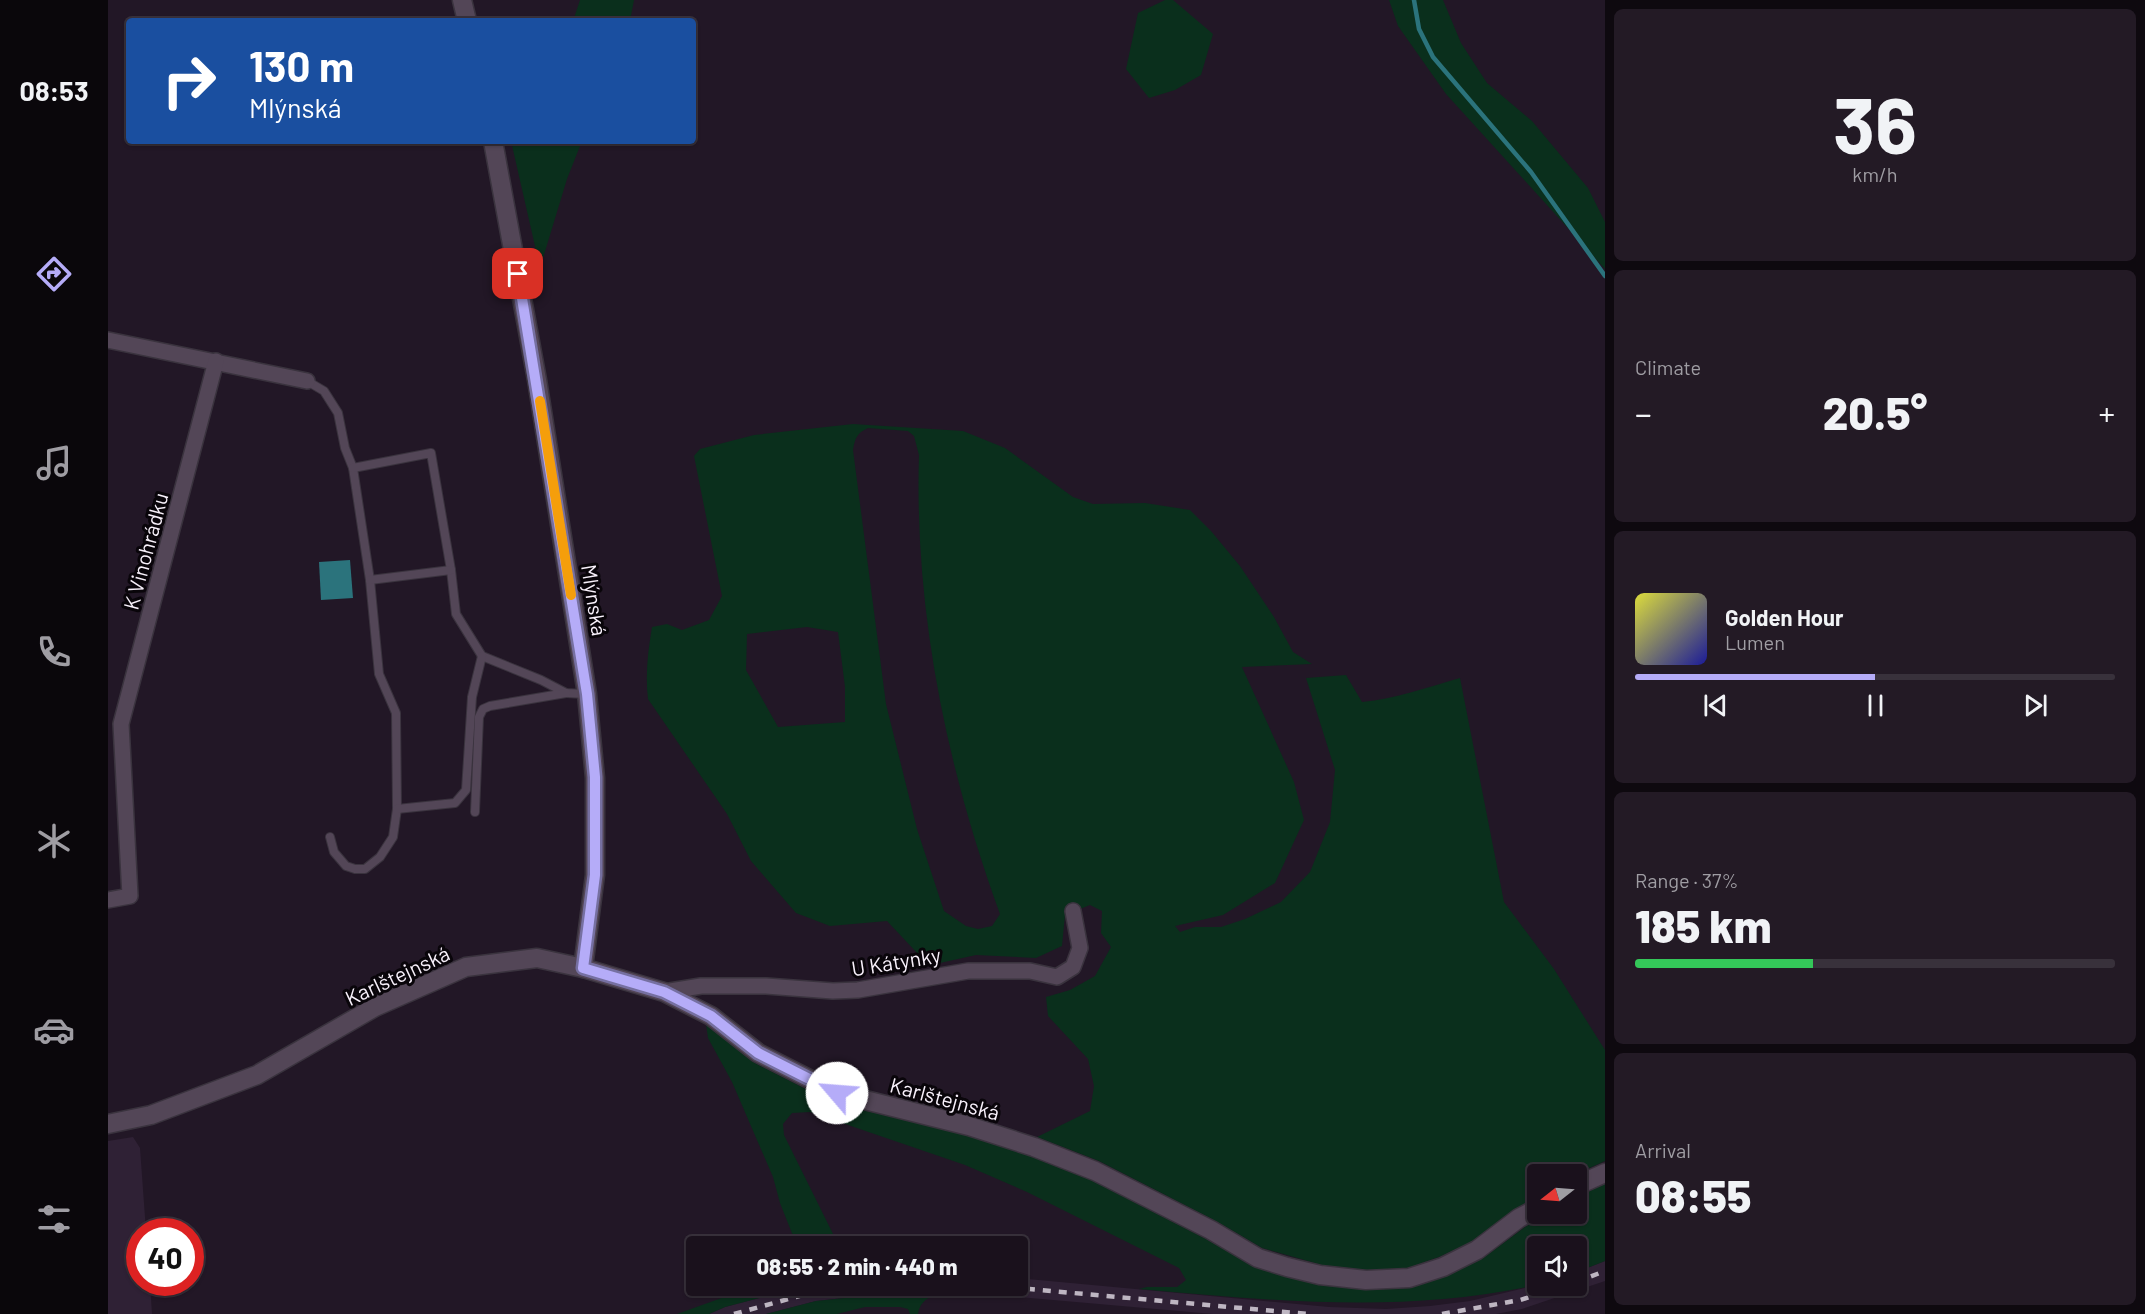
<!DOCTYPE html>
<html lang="en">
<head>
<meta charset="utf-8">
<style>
  body { margin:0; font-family:Barlow,sans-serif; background:#231a25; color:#f1f3f6; height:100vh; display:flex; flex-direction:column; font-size:22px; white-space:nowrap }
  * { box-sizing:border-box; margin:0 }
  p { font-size:20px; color:#9f9da3 }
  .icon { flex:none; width:33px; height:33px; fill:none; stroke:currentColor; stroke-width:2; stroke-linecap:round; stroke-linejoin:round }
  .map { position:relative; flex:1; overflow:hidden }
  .drawer { display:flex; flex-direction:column; gap:9px; padding:9px; background:#0e090f; width:540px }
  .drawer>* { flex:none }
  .hud { position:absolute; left:18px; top:18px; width:570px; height:126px; border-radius:6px; box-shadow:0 2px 4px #0004,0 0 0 2px #38313b; background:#1a4fa0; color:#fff; overflow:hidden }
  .needle { width:39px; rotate:253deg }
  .buttons { position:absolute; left:1419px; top:1164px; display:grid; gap:12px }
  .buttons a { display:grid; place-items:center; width:60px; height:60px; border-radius:6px; background:#1a111c; box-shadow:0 2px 4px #0004,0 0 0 2px #38313b; font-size:30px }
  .speed { position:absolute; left:18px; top:1218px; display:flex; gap:12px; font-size:30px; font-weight:700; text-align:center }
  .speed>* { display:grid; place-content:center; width:78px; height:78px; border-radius:50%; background:#1a111c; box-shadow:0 2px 4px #0004,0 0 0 2px #38313b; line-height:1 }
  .speed .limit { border:9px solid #d22; background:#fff; color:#111 }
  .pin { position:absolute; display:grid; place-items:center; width:51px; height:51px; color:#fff; margin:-26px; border-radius:12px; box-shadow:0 3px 9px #0006 }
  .me { position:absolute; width:66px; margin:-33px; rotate:297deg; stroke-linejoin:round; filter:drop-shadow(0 0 4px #0008) }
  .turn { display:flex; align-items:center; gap:21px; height:126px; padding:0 24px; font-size:27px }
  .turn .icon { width:78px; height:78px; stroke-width:2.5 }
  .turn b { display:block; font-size:42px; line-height:51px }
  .big { font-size:45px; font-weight:800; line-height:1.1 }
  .drawer .tile { flex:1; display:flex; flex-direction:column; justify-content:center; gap:9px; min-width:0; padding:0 21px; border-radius:9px; background:#231a25 }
  .drawer .dial { align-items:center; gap:0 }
  .dial b { font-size:78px; line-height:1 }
  .song { display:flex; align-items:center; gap:18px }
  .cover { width:72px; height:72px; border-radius:9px; background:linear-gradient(135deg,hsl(60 70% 55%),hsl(240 70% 35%)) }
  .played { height:6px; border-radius:3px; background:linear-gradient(90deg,#b5acf8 50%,#38313b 50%) }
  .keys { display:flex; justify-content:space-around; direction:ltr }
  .heat { display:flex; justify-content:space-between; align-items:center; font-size:33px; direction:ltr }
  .charge { height:9px; border-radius:4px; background:linear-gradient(90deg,#34c759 37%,#38313b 0) }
  .trip { position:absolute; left:578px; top:1236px; width:342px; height:60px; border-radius:6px; background:#1a111c; box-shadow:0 2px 4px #0004,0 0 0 2px #38313b; font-weight:800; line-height:60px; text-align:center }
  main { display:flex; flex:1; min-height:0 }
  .menu { display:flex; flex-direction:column; width:108px; justify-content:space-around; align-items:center; background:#0a070b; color:#9f9da3 }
  .menu .icon { width:42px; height:42px }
  .menu .current { color:#b5acf8 }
  .menu b { font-size:27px; color:#f1f3f6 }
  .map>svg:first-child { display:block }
</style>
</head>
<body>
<main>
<nav class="menu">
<b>08:53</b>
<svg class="icon current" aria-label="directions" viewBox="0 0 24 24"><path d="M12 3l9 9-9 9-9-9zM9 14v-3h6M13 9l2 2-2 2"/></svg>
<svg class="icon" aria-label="music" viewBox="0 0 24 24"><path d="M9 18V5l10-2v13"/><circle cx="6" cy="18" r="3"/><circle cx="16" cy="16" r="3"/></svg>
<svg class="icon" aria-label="phone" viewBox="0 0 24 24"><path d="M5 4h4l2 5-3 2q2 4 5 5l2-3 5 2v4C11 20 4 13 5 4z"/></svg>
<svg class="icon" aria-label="climate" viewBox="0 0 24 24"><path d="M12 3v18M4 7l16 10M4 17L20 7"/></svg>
<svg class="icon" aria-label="car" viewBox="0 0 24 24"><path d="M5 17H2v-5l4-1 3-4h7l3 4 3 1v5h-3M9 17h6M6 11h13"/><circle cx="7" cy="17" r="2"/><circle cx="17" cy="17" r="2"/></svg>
<svg class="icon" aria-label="filters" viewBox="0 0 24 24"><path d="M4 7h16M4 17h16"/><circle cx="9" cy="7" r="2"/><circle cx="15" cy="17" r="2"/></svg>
</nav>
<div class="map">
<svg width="1497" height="1314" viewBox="0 0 1497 1314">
  <rect width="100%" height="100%" fill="#221726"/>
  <g fill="#2f2135">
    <path d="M25 1137 32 1148 38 1231 32 1232V1282L42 1283 44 1314H0V1141Z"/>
    <path d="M1497 1261V1281L1414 1309 1388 1314H1105L852 1292 803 1291 708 1301 658 1314H601L617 1307 696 1286H909V1278L1221 1307 1278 1309 1322 1306 1362 1301 1429 1285 1468 1286 1469 1272Z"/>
  </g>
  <g fill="#0a2f1c" fill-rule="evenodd">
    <path d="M472 0H526L522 21H465Z"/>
    <path d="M1057 0H1065L1105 34 1093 75 1067 90 1041 98 1018 69 1030 13Z"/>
    <path d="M1281 0H1335L1353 43 1379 83 1424 121 1480 188 1497 222V269L1338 94 1290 26Z"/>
    <path d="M403 141H474L459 179 432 268Z"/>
    <path d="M745 424 855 431 897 448 965 497 985 504 1037 503 1082 510 1103 531 1132 566 1166 617 1185 652 1204 664 1134 667 1186 782 1196 820 1167 883 1115 915 1067 926 1072 932 1087 927H1113L1137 919 1173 902 1202 872 1222 822 1227 770 1198 678 1238 675 1254 702C1287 699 1320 687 1352 678L1396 902 1446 969 1497 1050V1161L1468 1174H1430L1429 1196 1406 1210 1363 1242 1331 1257 1299 1268 1259 1270 1214 1265 1154 1248 1108 1221 991 1161 929 1137 982 1111 986 1086 980 1059 940 1016 938 997 962 990 987 976 1003 947 993 933 994 911 982 905 957 915 954 946 928 958 868 955 832 963 827 952 811 955 779 921 722 926 688 913 643 861 619 814 540 699C537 675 540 651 544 627L559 624 574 630 601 620 614 596 586 456 592 449 646 435ZM760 428 800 431 806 436 811 455C806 611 839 769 892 914L884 926 870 929 858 926 836 911 809 829 778 704 745 450C747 438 749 433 760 428ZM699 627 730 632 737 687V722L670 727 638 670 639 634Z"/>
    <path d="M598 1024 645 1062 725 1103 858 1135 922 1156 983 1180 1098 1239 1146 1267 1210 1285 1258 1290 1302 1288 1339 1276 1374 1259 1417 1227 1440 1214H1468L1469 1197 1497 1184V1261L1469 1272 1468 1246H1430L1429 1285C1299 1314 1164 1301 1031 1289L1039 1287H1069L1078 1280 1071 1268 919 1192 857 1165 702 1112 684 1113 675 1124 676 1135 731 1246H689L672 1203 665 1177 624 1082 600 1038Z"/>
    <path d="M647 1286H696L617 1307 601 1314H569Z"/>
    <path d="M803 1291 852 1292C835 1292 813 1294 810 1314H802L800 1309 792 1307H757L729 1314H658L708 1301Z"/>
  </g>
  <path fill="#2b737c" d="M242 560 245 598 213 600 211 562Z"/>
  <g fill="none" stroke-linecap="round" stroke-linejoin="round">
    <path stroke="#2b737c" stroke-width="4.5" d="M1306 0 1311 29 1325 57 1423 172 1497 276"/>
    <defs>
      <g id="service">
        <path d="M199 381 216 391 230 413 237 448 245 468 262 580 271 674 288 713 289 809 285 837 272 857 257 869H247L238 866 226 852 222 837"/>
        <path d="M245 468 323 453 343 570 348 614 374 656 433 680 458 693 477 694"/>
        <path d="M262 580 343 570"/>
        <path d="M289 809 347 803 358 790 364 697 374 656"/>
        <path d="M367 812 371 717 375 709 382 706 458 693"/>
      </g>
      <g id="minor">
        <path d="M0 340 199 381"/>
        <path d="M0 900 22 896 13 724 108 361"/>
        <path d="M556 992 593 986H658L725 991 750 990 860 971H922L949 977 965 967 972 948 965 911"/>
      </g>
      <g id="tertiary">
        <path d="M475 968 556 992 603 1016 650 1053 729 1093 861 1126 926 1147 987 1171 1103 1230 1150 1258 1179 1267 1212 1275 1258 1280 1301 1278 1335 1267 1369 1250 1411 1218 1430 1208"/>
        <path d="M1468 1186 1497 1173"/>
      </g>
      <g id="secondary">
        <path d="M354 0 359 21"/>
        <path d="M0 1124 43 1115 149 1075 267 1007 358 967 429 958 475 968 487 875V778L479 694 429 380 385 141"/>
      </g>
    </defs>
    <use href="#service" stroke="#3a333e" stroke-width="10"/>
    <use href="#minor" stroke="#3a333e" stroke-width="18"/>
    <use href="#tertiary" stroke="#3a333e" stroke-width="21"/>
    <use href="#secondary" stroke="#3a333e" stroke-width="21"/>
    <use href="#service" stroke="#534657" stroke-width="8"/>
    <use href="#minor" stroke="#534657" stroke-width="15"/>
    <use href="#tertiary" stroke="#534657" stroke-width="18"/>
    <use href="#secondary" stroke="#534657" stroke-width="18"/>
    <g stroke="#beb6c2" stroke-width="4.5" stroke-dasharray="8 8" stroke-linecap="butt">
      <path d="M1468 1282 1497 1271"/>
      <path d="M887 1286 1200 1314"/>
      <path d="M626 1314 706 1292 758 1286"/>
      <path d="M1334 1314 1412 1300 1458 1286"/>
    </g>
  </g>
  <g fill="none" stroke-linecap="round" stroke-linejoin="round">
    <defs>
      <path id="route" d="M410 274 479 694 487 777V875L475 968 556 992 603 1016 650 1053 729 1093"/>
    </defs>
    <use href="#route" stroke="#7670a1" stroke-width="15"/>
    <use href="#route" stroke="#b5acf8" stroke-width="10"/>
    <path stroke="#f59e0b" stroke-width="10" d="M432 401 463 595"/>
  </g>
  <g text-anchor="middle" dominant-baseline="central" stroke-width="6" stroke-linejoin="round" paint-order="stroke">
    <g font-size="21" fill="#f8f1fb" stroke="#09050a">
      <text transform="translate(37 551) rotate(-75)">K Vinohrádku</text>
      <text transform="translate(487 600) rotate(81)">Mlýnská</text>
      <text transform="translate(788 961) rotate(-9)">U Kátynky</text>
      <text transform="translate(289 975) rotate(-25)">Karlštejnská</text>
      <text transform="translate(837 1098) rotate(15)">Karlštejnská</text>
    </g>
  </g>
</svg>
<div class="buttons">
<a><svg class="needle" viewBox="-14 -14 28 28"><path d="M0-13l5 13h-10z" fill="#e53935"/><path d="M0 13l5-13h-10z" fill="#9f9da3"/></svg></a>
<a><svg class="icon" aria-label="sound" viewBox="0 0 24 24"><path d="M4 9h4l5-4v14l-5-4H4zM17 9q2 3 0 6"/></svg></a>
</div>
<div class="speed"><div class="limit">40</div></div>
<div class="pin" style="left:410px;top:274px;background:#d93025"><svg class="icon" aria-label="arrive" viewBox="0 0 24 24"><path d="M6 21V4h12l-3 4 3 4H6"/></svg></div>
<svg class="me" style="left:729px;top:1093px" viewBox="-20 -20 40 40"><circle r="19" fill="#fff"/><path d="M0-13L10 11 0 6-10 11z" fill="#b5acf8"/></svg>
<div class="trip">08:55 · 2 min · 440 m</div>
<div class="hud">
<div class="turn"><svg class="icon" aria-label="right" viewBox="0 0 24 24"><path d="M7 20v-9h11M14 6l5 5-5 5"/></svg><div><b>130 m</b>Mlýnská</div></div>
</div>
</div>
<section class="drawer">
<div class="tile dial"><b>36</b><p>km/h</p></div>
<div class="tile"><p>Climate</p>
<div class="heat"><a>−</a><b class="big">20.5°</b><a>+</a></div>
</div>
<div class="tile">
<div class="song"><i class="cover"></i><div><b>Golden Hour</b><p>Lumen</p></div></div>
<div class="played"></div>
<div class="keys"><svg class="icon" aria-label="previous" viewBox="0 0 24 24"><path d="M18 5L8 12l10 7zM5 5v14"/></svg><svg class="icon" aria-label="pause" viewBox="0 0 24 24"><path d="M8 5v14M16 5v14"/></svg><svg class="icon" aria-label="next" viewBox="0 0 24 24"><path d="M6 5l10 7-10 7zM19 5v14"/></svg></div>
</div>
<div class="tile"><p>Range · 37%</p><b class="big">185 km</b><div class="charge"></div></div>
<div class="tile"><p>Arrival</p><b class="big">08:55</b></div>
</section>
</main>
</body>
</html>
